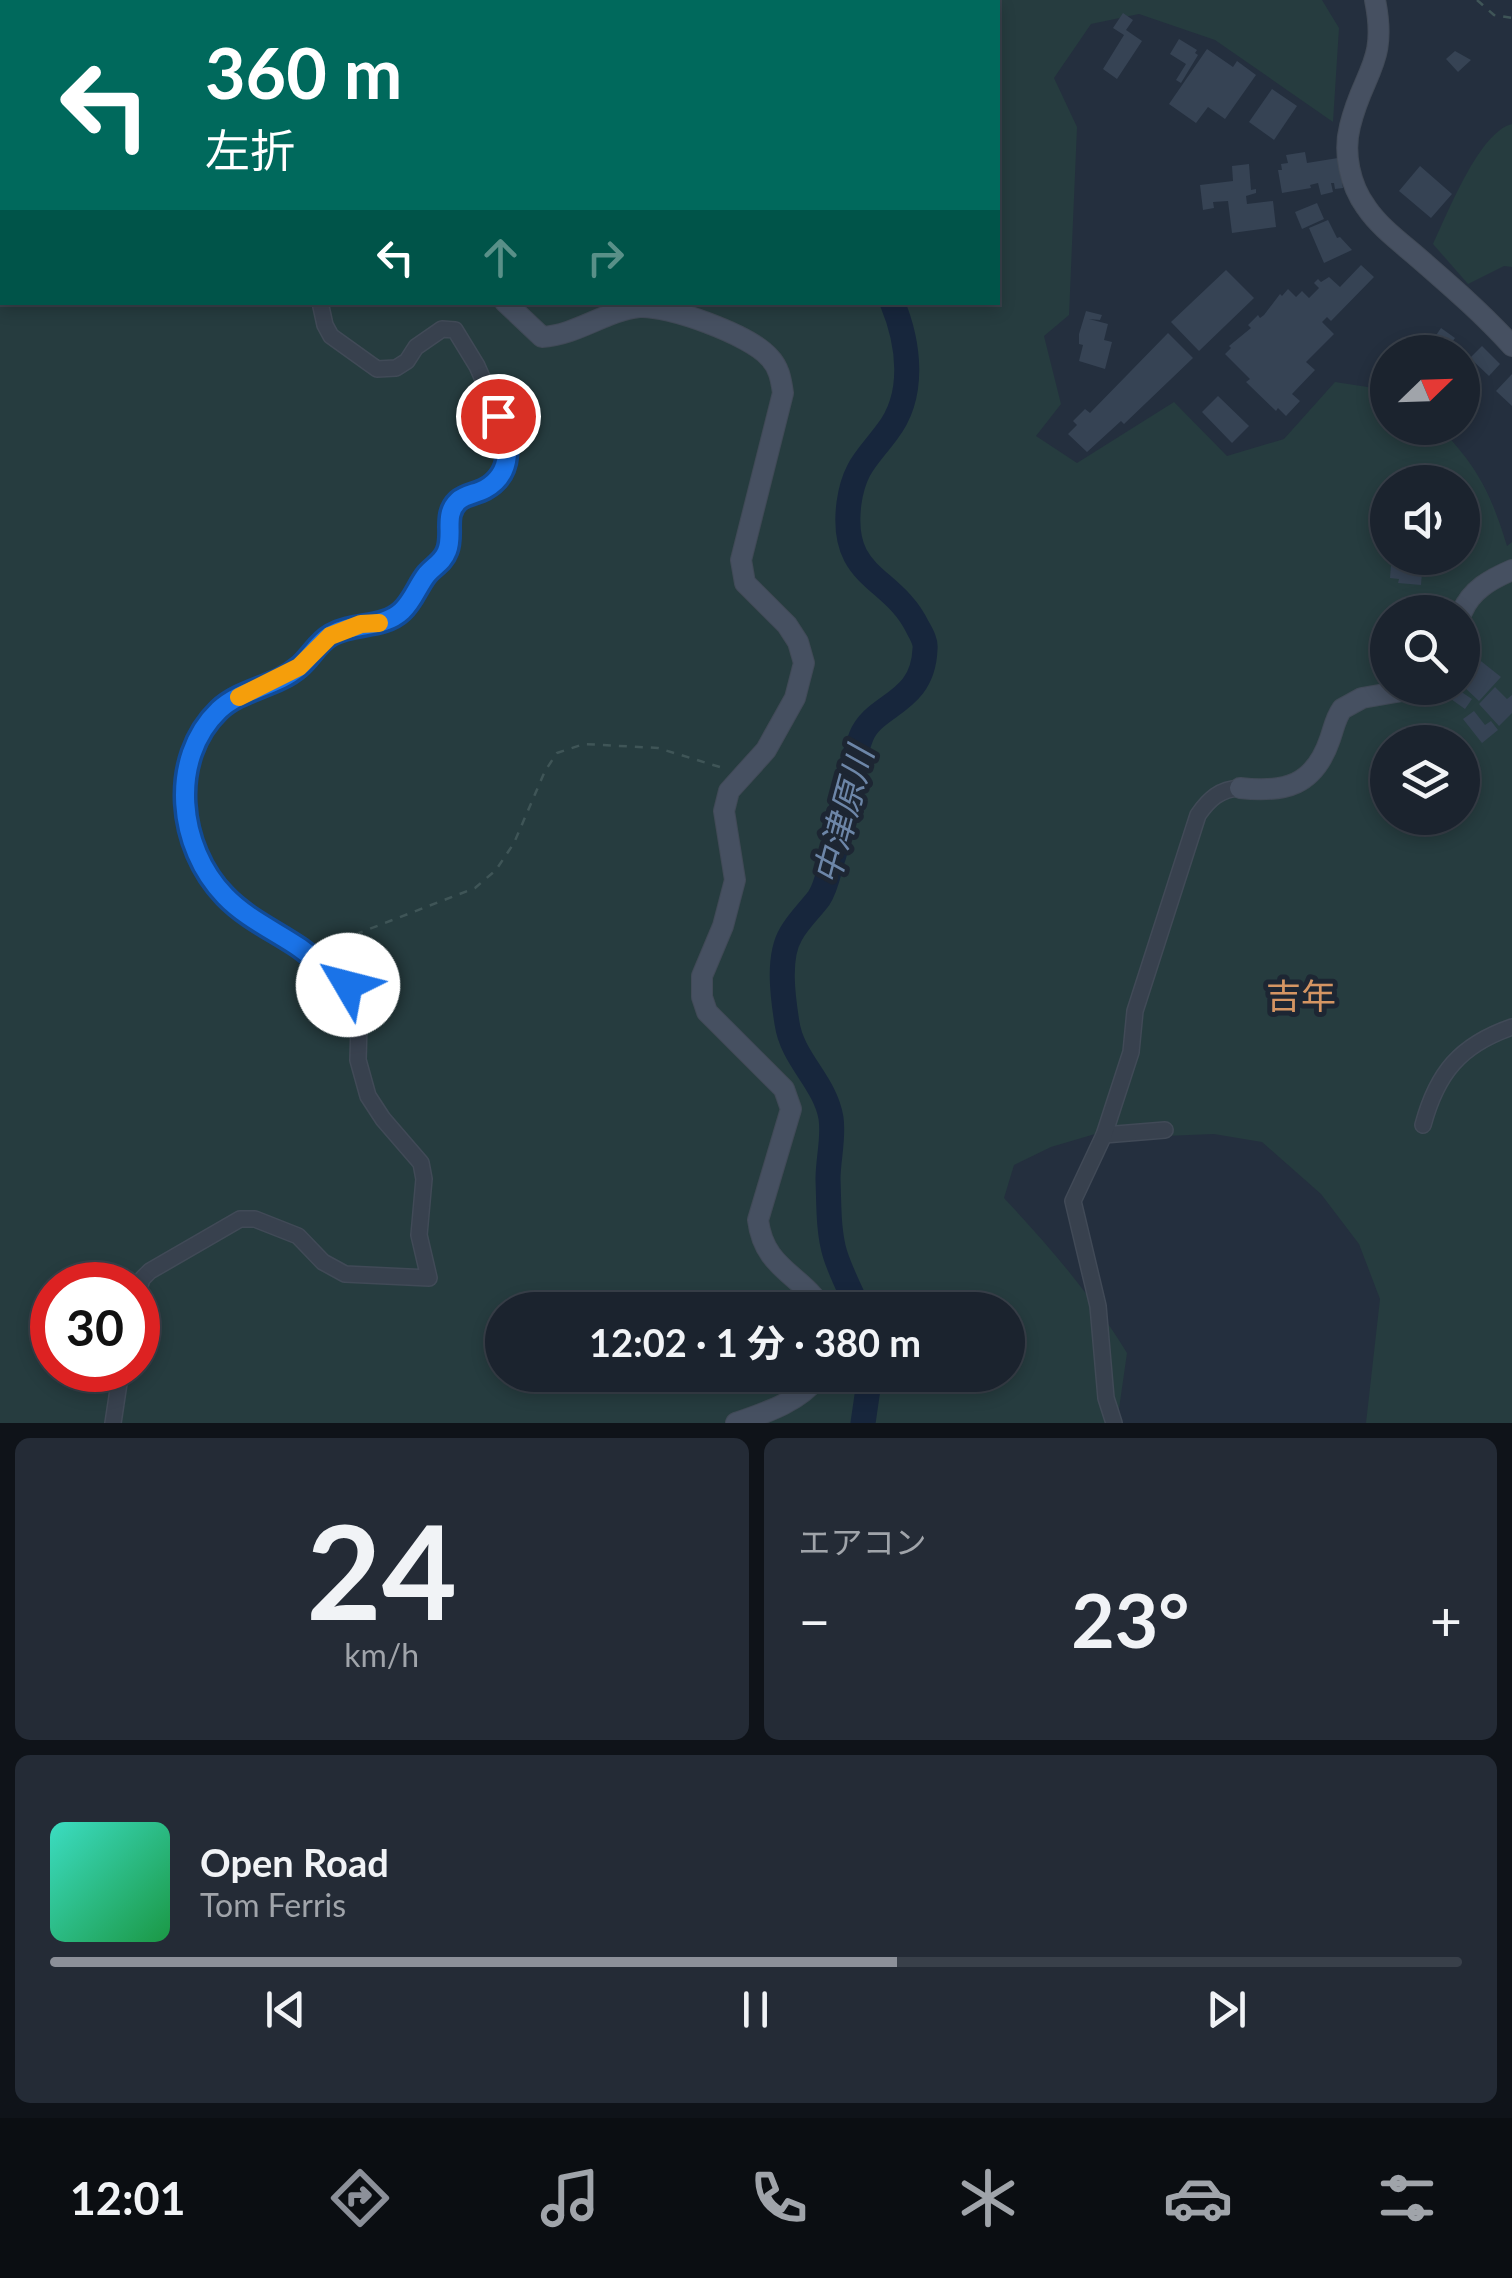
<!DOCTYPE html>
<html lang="ja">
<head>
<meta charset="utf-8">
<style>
  body { margin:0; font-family:Lato,"Noto Sans JP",sans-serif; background:#242b36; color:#f1f3f6; height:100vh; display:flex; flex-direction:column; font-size:38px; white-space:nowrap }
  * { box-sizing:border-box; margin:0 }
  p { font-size:32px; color:#a0a4aa }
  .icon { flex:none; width:55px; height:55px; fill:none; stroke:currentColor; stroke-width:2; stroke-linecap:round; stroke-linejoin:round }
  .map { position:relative; height:1423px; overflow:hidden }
  .sheet { display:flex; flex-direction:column; gap:15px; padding:15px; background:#0f1319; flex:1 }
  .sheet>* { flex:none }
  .banner { position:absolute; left:0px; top:0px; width:1000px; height:305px; box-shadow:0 5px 15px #0003,0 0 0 2px #39404a; background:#00695c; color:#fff; overflow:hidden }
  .needle { width:65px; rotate:67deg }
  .fabs { position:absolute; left:1370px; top:335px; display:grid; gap:20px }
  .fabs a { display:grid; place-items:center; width:110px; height:110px; border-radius:50%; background:#1b232e; box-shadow:0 5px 15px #0003,0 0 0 2px #39404a; font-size:50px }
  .speed { position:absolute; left:30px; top:1262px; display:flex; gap:20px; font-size:50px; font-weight:700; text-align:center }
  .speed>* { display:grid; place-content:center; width:130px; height:130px; border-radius:50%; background:#1b232e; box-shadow:0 5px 15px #0003,0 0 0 2px #39404a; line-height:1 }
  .speed .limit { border:15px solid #d22; background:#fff; color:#111 }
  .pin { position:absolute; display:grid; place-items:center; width:85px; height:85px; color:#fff; margin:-42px; border:5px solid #fff; border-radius:50%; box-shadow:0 2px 10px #0007 }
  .me { position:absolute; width:110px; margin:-55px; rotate:307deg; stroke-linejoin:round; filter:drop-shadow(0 0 8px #0008) }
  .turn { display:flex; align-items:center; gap:35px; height:210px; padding:0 40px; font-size:45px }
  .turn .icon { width:130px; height:130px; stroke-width:2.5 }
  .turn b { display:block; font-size:70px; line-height:85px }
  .lanes { display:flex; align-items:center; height:95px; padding:0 40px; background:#0003; justify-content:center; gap:50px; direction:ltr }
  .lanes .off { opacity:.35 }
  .big { font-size:75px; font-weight:700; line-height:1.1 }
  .sheet .tile { flex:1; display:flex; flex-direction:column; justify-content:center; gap:15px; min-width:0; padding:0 35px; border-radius:15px; background:#242b36 }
  .sheet .dial { align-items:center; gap:0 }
  .dial b { font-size:130px; line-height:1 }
  .song { display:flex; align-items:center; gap:30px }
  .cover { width:120px; height:120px; border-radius:15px; background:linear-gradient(135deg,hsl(170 70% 55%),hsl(140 70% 35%)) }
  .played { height:10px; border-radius:5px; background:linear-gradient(90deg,#8c9099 60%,#39404a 60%) }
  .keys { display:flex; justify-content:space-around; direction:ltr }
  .heat { display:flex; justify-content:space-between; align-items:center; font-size:55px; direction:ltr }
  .sheet .tiles { flex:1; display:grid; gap:15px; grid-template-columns:1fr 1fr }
  .tile:last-child { grid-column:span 2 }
  .trip { position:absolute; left:485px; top:1292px; width:540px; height:100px; border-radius:50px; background:#1b232e; box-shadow:0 5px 15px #0003,0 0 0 2px #39404a; font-weight:700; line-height:100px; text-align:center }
  .dock { display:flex; height:160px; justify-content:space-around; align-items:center; background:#0b0e12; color:#a0a4aa }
  .dock .icon { width:70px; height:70px }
  .dock .on { color:#8c9099 }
  .dock b { font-size:45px; color:#f1f3f6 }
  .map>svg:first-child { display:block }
</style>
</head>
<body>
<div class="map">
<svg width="1512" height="1423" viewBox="0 0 1512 1423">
  <rect width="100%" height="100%" fill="#242f3e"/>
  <g fill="#263c3f" fill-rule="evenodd">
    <path d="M0 0H1322L1339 28 1333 122 1215 40 1139 14 1091 24 1054 78 1077 127 1069 315 1044 336 1061 404 1036 436 1077 463 1174 402 1227 456 1284 439 1335 382 1387 390 1388 428H1440C1478 467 1491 494 1507 546L1512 542V1423H1366L1380 1299 1359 1244 1321 1194 1262 1142 1214 1134 1165 1136 1112 1129 1051 1147 1014 1165 1004 1198C1049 1246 1092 1296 1127 1353L1117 1423H0ZM2 2H998V302H2ZM1388 482H1462V558H1388ZM1388 612H1462V688H1388ZM1388 742H1462V818H1388ZM52 1285H138V1370H52ZM502 1310H1008V1375H502Z"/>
    <path d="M1512 124V267L1504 266 1468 284 1433 244C1448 213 1479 132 1512 124Z"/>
  </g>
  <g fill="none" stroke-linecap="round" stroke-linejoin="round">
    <g stroke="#17263c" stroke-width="25">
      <path d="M480 2 481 0"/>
      <path d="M859 1310C851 1292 841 1273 835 1254 828 1231 829 1203 828 1179 828 1159 834 1138 831 1118 825 1082 792 1059 787 1023 783 998 777 957 791 934 798 921 810 910 819 898 827 886 829 869 834 855 840 833 840 810 845 788 849 772 855 753 861 737 874 703 923 705 925 649 926 642 922 635 918 628 893 575 839 580 849 503 854 467 867 459 887 432 916 395 909 343 892 302"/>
      <path d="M863 1423 870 1375"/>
    </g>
  </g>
  <g fill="#364354">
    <path d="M1123 13 1133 20 1126 30 1142 41 1117 79 1103 69 1124 35 1113 28Z"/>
    <path d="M1179 39 1197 50 1195 53 1198 55 1181 83 1176 80 1186 64 1170 54Z"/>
    <path d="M1207 49 1233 67 1237 61 1256 75 1225 119 1208 107 1196 123 1169 104Z"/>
    <path d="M1455 51 1471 60 1458 72 1446 59Z"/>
    <path d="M1272 89 1297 106 1274 140 1249 122Z"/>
    <path d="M1305 152 1307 163 1338 158 1343 188 1335 189 1334 183H1331L1333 192 1321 195 1318 183 1310 185 1311 188 1282 193 1278 170H1282L1281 164 1288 163 1286 155Z"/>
    <path d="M1249 164 1251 190 1256 189V193L1246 196 1247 204 1273 201 1276 227 1232 233 1228 201 1213 202 1214 208 1203 210 1200 185 1233 181 1232 166Z"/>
    <path d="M1420 166 1452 194 1431 218 1399 191Z"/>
    <path d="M1317 203 1324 219 1302 229 1295 212Z"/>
    <path d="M1328 220 1337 238 1340 237 1352 250 1324 263 1309 228Z"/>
    <path d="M1361 265 1374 277 1331 321 1327 317 1322 322 1334 334 1306 362 1315 370 1292 394 1300 401 1286 416 1278 408 1276 411 1246 382 1250 379 1225 354 1231 348 1229 346 1251 328 1248 325 1258 315 1260 318 1264 315 1280 294 1282 296 1288 289 1296 297 1302 291 1309 298 1319 288 1314 283 1318 279 1321 282 1329 277 1340 287Z"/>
    <path d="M1226 270 1254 298 1199 351 1171 322Z"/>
    <path d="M1086 311 1102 315 1100 320 1089 319 1108 324 1104 340 1112 342 1105 369 1079 361 1083 345 1079 344V334Z"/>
    <path d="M1441 328 1455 338 1445 352H1429L1426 350Z"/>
    <path d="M1168 333 1193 358 1124 424 1121 421 1087 452 1068 434 1077 425 1073 421 1085 409 1090 413Z"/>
    <path d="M1482 346 1500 364 1489 376 1470 358Z"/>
    <path d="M1512 374V406L1496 391Z"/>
    <path d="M1218 396 1249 426 1232 443 1202 412Z"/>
    <path d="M1402 558H1423L1417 573H1422L1421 585 1398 583 1399 579 1390 578 1391 565 1401 566Z"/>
    <path d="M1472 654 1501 677 1479 701 1462 685V664Z"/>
    <path d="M1495 687 1507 699 1512 695V713L1499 726 1479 704Z"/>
    <path d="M1444 688H1463L1460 691 1472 699 1465 709 1441 692Z"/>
    <path d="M1474 711 1485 725 1491 721 1498 730 1482 743 1463 719Z"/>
  </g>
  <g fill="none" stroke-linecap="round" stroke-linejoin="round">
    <defs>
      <g id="street">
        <path d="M0 237 2 236"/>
        <path d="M1423 1125C1437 1073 1460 1045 1512 1027"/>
        <path d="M1104 1135 1165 1130"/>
        <path d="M138 1292 142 1279 150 1271 240 1219H255L298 1236 323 1262 345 1274 429 1278 419 1235 424 1179 421 1163 383 1119 368 1096 358 1060 359 1023 353 995 348 985 301 949 237 908 221 893 206 870 186 822 184 783 189 761 211 719 222 707 299 667 330 636 361 624H377L401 613 449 547V514L455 503 496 481 507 464 506 432 477 366 455 330 442 329 416 347 407 361 396 368 377 369 331 336 325 325 320 302"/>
        <path d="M113 1423 121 1370"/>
        <path d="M1114 1423 1106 1398 1098 1306 1073 1201 1104 1135 1131 1052 1135 1011 1198 815C1209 799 1220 789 1240 788"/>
      </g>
      <g id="secondary">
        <path d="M1375 0C1388 64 1363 71 1350 126 1343 153 1350 185 1366 207 1380 228 1403 244 1422 261 1453 288 1484 315 1512 346"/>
        <path d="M347 2 348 0"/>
        <path d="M505 302 542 337C577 335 605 311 639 307 668 305 750 335 769 357 779 367 781 379 783 393L741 560 745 583 787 625 798 642 804 663 795 698 766 750 729 791 724 811 735 880 723 926 702 976V997L707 1012 784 1089 791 1109 758 1220C764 1269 800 1273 824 1310"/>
        <path d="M1462 612C1471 590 1491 579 1512 570"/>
        <path d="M1240 788C1285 793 1314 786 1330 739 1334 728 1335 719 1342 709L1362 698 1419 688"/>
        <path d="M736 1423C768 1412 799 1402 820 1375"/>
      </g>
    </defs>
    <use href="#street" stroke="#414a57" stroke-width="18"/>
    <use href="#secondary" stroke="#414a57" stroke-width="22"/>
    <g stroke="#3f5557" stroke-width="2.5" stroke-dasharray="8 8" stroke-linecap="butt">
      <path d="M1477 0 1494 15 1512 18"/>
      <path d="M333 958 359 933 475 888 496 870 514 843 545 771 557 753 584 744 658 748 723 768"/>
    </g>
    <use href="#street" stroke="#38414e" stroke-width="15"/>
    <use href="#secondary" stroke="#465061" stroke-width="20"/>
  </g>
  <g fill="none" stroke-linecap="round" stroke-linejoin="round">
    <defs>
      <path id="route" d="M348 985C332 973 316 960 300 948 275 931 246 918 225 896 178 848 168 759 219 710 241 689 276 687 299 667 311 657 317 643 331 635 354 622 383 629 402 611 413 601 418 585 427 574 434 566 443 562 447 551 454 534 443 515 458 501 466 494 476 494 485 489 514 473 510 440 498 416"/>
    </defs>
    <use href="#route" stroke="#114b97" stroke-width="25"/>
    <use href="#route" stroke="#1a73e8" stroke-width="18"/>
    <path stroke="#f59e0b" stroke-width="18" d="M239 697 299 667 330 636 361 624 379 623"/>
  </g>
  <g text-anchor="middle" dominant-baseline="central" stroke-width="10" stroke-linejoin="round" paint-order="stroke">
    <g font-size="35" font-style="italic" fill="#6d86a8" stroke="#1d2633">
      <text transform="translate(842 815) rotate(-75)">中津原川</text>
    </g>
    <g font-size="35" fill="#d59563" stroke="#1d2633">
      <text x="1301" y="995">吉年</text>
    </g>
  </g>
</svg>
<div class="fabs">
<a><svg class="needle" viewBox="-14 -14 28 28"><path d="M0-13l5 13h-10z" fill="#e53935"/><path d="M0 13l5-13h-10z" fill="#a0a4aa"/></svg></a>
<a><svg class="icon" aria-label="sound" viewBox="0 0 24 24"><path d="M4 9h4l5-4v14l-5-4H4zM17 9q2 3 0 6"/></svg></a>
<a><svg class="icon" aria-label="search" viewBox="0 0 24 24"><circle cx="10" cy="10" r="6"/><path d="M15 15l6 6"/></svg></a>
<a><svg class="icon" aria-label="layers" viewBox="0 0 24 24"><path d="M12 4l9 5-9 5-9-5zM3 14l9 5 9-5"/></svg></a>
</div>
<div class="speed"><div class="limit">30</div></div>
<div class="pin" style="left:498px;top:416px;background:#d93025"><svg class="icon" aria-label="arrive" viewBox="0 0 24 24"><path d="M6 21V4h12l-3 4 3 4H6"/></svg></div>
<svg class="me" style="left:348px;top:985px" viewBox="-20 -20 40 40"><circle r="19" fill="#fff"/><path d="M0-13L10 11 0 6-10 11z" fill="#1a73e8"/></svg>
<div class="trip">12:02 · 1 分 · 380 m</div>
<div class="banner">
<div class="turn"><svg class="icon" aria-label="left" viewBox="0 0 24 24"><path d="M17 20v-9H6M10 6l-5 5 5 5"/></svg><div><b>360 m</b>左折</div></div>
<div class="lanes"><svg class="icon" aria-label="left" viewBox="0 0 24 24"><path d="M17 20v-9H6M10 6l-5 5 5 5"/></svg><svg class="icon off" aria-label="ahead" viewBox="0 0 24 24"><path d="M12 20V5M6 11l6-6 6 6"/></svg><svg class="icon off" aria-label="right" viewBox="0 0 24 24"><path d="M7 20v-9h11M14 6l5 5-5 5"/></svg></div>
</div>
</div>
<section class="sheet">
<div class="tiles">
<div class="tile dial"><b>24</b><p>km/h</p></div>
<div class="tile"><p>エアコン</p>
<div class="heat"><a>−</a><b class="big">23°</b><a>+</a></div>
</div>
<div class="tile">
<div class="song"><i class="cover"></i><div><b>Open Road</b><p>Tom Ferris</p></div></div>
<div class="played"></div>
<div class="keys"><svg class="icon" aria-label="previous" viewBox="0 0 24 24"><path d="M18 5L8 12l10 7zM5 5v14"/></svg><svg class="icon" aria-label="pause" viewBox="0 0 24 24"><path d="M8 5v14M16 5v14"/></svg><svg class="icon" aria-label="next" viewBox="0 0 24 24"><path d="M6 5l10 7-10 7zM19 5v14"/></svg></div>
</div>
</div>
</section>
<nav class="dock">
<b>12:01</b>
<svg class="icon on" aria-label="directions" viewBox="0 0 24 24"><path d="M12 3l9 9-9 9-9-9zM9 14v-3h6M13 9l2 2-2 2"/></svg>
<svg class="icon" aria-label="music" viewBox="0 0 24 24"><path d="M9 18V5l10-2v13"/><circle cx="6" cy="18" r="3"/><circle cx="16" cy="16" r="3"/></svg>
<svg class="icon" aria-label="phone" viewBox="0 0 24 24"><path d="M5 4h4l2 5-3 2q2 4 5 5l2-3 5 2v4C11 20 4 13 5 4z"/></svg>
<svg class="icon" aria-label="climate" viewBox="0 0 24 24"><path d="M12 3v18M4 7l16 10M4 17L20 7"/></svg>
<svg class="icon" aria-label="car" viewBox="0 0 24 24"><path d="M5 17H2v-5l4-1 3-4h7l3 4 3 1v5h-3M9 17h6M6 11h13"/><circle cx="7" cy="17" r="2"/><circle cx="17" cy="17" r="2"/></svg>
<svg class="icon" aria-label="filters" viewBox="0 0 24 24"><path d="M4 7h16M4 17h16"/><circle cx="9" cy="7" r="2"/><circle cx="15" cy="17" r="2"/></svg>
</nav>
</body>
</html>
